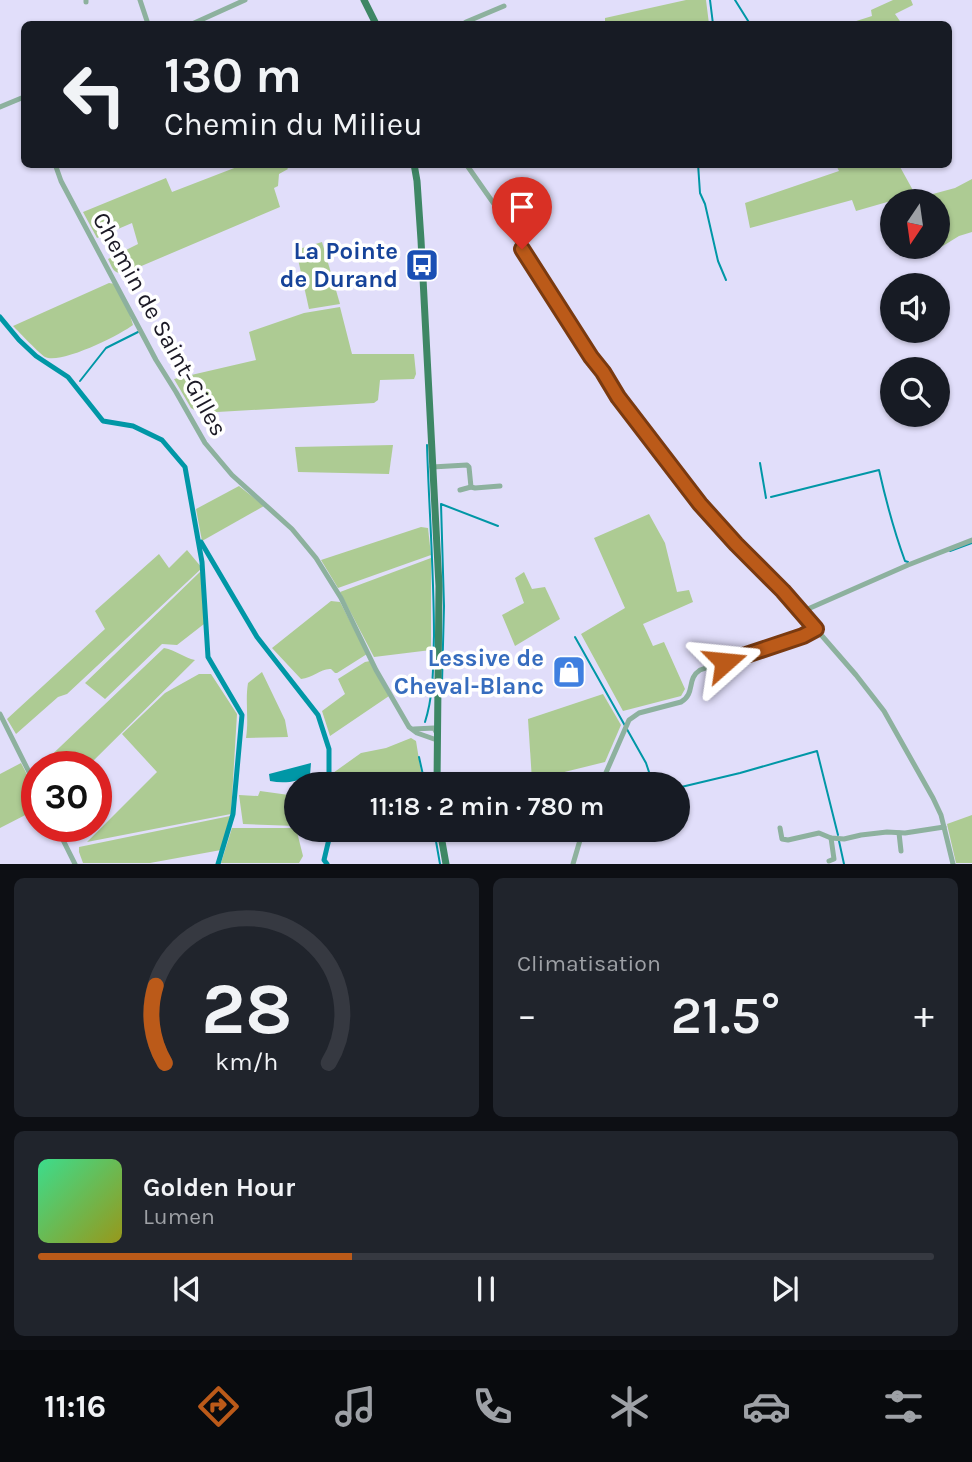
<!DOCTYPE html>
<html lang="fr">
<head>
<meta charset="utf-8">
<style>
  body { margin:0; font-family:Karla,sans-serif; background:#20242c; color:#f1f3f6; height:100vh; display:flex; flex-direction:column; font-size:26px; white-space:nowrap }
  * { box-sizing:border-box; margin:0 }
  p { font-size:23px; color:#9ea1a6 }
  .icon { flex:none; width:38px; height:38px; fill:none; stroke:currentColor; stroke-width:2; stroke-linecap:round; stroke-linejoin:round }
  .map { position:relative; height:864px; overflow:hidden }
  .panel { display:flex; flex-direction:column; gap:14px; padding:14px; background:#0d0f14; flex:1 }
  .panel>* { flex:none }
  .top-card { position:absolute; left:21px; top:21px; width:931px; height:147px; border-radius:10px; box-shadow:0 2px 5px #0004; background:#171b24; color:#f1f3f6; overflow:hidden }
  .needle { width:46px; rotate:193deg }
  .controls { position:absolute; left:880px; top:189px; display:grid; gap:14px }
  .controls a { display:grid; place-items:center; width:70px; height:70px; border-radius:50%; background:#171b24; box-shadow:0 2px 5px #0004; font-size:35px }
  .speed { position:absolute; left:21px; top:751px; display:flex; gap:14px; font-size:35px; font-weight:700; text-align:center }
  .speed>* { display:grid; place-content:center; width:91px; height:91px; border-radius:50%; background:#171b24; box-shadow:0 2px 5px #0004; line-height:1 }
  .speed .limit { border:10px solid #d22; background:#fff; color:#111 }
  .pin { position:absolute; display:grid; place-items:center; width:60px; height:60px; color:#fff; margin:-72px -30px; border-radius:50% 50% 50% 0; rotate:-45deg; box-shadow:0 0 7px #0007 }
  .pin .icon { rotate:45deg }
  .me { position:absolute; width:77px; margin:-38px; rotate:72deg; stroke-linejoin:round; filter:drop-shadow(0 0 5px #0008) }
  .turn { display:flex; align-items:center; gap:24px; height:147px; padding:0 28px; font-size:32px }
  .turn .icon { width:91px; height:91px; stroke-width:2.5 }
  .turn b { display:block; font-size:49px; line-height:60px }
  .big { font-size:52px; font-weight:600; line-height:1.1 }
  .panel .card { flex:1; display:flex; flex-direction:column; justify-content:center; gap:10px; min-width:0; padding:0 24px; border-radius:10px; background:#20242c }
  .panel .dial { align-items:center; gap:0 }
  .dial svg { height:182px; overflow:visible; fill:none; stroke:#363941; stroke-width:7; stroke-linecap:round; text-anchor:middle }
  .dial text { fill:#f1f3f6; stroke:none }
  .song { display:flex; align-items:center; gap:21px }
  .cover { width:84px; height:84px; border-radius:10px; background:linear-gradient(135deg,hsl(150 70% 55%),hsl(60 70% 35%)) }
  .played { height:7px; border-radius:4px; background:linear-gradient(90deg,#bb5a19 35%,#363941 35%) }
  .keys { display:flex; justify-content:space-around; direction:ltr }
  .heat { display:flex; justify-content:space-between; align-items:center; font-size:38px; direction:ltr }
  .panel .tiles { flex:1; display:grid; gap:14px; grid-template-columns:1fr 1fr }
  .card:last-child { grid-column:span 2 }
  .trip { position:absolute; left:284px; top:772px; width:406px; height:70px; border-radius:35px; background:#171b24; box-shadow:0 2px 5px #0004; font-weight:600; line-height:70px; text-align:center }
  .dock { display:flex; height:112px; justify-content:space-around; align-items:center; background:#090b0e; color:#9ea1a6 }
  .dock .icon { width:49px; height:49px }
  .dock .active { color:#bb5a19 }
  .dock b { font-size:32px; color:#f1f3f6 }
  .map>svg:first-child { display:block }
</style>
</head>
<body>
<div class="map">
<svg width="972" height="864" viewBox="0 0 972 864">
  <rect width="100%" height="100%" fill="#e1defa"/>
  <g fill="#adcb93">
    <path d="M686 0H706L709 24H605V18Z"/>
    <path d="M893 0H911L913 5 895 14 902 24H847L872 16 871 10Z"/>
    <path d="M242 165H285L288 169 279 174 278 186 274 188 280 207 125 273C113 274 113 269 108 259L138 244 132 223 97 238 83 212 166 178 172 192Z"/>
    <path d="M836 165H899L915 194 856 211 852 200 750 228 745 203 839 171Z"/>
    <path d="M972 179V232L959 236 925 257 918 247H938V201H907L955 188Z"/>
    <path d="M322 242 340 304 309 309 296 250Z"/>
    <path d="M109 283 115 284 127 306 133 325C120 335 60 365 45 357 40 354 19 332 13 326Z"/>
    <path d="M340 307 352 354H414L416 374 414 379 380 380 378 400 374 403 200 413 191 408 174 379 256 360 249 332 304 313Z"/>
    <path d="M393 445 389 474 298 472 295 447Z"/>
    <path d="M239 486 264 506 202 541 196 509Z"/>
    <path d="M649 514 665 543 677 592 689 590 693 602 643 624 653 646 664 642 685 689 681 696 623 711 581 634 625 608 594 538Z"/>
    <path d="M421 527 428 528 431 555 338 588 321 560Z"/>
    <path d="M187 550 202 568 67 694 58 697 16 734 7 719 105 629 95 611 159 554 169 568Z"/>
    <path d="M431 558V650L374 657 340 592Z"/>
    <path d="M201 571 204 624 177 645 162 644 105 699 85 683Z"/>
    <path d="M524 572 532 589 545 587 560 619 515 646 502 615 524 603 515 578Z"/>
    <path d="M331 601 340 602 367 654 337 673H335L331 669C321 668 313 678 301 679L272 648Z"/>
    <path d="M164 648C176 650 184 658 195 660L88 766H40Z"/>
    <path d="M370 661 389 696 330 736 322 711 345 694 338 679 365 662Z"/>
    <path d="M262 672 285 720 288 737 246 738C249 720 245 701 248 683Z"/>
    <path d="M199 674H211L237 714 231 814 87 842 157 772 122 734 165 693Z"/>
    <path d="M603 694 621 725 605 762 532 780 528 719Z"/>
    <path d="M411 738 416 741 423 784H334L333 773 361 753 386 748Z"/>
    <path d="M21 763 37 794V809L0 828V774Z"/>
    <path d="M260 791 289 795 292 798 294 808H296V826L243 824 239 795 258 796Z"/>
    <path d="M972 815V863H956L947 824Z"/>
    <path d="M230 816 221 850 150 863H83L79 852V847Z"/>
    <path d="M232 828H296L303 856 299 863H221Z"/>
  </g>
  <path fill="#0097a6" d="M311 763 310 775C298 782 284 784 270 781L269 774Z"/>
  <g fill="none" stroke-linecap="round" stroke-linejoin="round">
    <g stroke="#0097a6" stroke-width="2">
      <path d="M710 0 713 24"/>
      <path d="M735 0 750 24"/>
      <path d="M698 164 700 193 705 204 718 261 726 280"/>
      <path d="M80 381 106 348 138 332"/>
      <path d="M760 463 766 498"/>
      <path d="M771 497 879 470C886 501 894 531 905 561L908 562"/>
      <path d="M950 551 972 543"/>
      <path d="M575 637 646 763 653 784"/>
      <path d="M442 683 444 606 441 504 498 526"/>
      <path d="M425 722C434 694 433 666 434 636 434 572 429 509 427 445"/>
      <path d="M419 757 425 784"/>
      <path d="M677 788 740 773 817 751 838 835"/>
      <path d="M434 830 440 864"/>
      <path d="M839 841 844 864"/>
    </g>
    <g stroke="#0097a6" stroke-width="5">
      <path d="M0 317 19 340 36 356 68 377 103 421 133 426 162 440 185 467 202 562 208 657 242 715 233 814 218 864"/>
      <path d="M201 542 257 637 318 715 329 749V784"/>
      <path d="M327 864 324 860 329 839V830"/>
    </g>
    <g stroke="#8db19e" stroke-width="5">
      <path d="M140 0 148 24"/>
      <path d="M86 2V0"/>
      <path d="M192 24 245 0"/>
      <path d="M463 24 466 22 504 6"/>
      <path d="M0 107 24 97"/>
      <path d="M55 164 61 181 156 360 176 392 205 443 232 475 292 529 316 558 341 598 376 670 409 727 417 733 434 739H436L437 736"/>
      <path d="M466 164 506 221 515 239 591 357 603 372 618 397 695 498 724 532 783 591 856 675 884 711 933 798 941 815 953 864"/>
      <path d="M432 467 467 465 469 467 471 487 475 488 500 486"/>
      <path d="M460 490 471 487"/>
      <path d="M801 612 908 565 972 540"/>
      <path d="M0 714 37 788"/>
      <path d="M414 729 434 728 436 732"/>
      <path d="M601 784 629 720 639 713 681 702C696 693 686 679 700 670L803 636 816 629"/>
      <path d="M56 826 75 864"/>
      <path d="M780 828 782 839 788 840 819 833 831 838 844 839 861 835 887 832 905 833 944 827"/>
      <path d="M899 833 901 851"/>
      <path d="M829 861 834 859 831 838"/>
      <path d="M573 864 583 830"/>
    </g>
    <g stroke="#3e8765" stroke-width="7">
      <path d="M364 0 376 24"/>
      <path d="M414 164 417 181 421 240 439 586 437 784"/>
      <path d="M440 830 446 864"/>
    </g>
  </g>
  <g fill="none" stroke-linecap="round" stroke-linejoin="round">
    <defs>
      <path id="route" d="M522 249 591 357 603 372 618 397 700 504 736 544 783 591 816 629 803 636 725 662"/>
    </defs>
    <use href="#route" stroke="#7a3a10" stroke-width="18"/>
    <use href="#route" stroke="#bb5a19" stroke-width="12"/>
  </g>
  <defs>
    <symbol id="bus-square" viewBox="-11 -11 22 22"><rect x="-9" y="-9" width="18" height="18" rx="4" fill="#1a4fb4" stroke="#fff"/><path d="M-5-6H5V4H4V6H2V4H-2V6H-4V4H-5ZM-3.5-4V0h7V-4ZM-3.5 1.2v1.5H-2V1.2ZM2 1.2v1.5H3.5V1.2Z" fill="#fff"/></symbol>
    <symbol id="shop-square" viewBox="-11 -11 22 22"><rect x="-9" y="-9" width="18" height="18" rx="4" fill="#3f7fe0" stroke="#fff"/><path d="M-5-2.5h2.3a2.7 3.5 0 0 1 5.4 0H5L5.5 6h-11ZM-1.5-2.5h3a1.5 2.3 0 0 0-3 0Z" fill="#fff"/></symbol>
  </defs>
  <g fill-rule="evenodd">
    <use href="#bus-square" x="403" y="246" width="38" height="38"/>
    <use href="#shop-square" x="550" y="653" width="38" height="38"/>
  </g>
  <g text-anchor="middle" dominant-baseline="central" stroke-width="7" stroke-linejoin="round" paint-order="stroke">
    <g font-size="24" font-weight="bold" fill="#164399" stroke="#fff" text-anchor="end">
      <text x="398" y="251">La Pointe<tspan x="398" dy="28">de Durand</tspan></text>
    </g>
    <g font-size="24" fill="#1b1925" stroke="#fff">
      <text transform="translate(160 324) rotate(61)">Chemin de Saint-Gilles</text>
    </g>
    <g font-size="24" font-weight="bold" fill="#366cbe" stroke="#fff" text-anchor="end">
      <text x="544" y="658">Lessive de<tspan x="544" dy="28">Cheval-Blanc</tspan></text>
    </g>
  </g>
</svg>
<div class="controls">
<a><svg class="needle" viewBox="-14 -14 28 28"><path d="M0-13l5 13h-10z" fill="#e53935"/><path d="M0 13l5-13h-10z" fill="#9ea1a6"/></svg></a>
<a><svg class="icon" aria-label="sound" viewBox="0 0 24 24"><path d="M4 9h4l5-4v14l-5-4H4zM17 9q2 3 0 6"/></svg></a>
<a><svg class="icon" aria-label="search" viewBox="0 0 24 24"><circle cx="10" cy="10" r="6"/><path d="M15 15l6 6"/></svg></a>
</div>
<div class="speed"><div class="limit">30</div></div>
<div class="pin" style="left:522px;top:249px;background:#d93025"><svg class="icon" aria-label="arrive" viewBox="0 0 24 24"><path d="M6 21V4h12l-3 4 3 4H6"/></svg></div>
<svg class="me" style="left:725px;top:662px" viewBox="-20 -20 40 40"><path d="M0-17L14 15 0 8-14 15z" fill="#bb5a19" stroke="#fff" stroke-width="4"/></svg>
<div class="trip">11:18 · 2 min · 780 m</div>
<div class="top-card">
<div class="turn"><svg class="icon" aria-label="left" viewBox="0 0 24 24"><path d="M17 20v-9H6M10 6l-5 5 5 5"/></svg><div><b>130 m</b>Chemin du Milieu</div></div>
</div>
</div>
<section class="panel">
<div class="tiles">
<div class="card dial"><svg viewBox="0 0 100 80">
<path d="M14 69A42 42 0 1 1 86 69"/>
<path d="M14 69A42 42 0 0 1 10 35" stroke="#bb5a19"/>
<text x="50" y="56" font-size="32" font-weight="700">28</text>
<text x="50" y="72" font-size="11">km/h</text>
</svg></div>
<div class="card"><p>Climatisation</p>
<div class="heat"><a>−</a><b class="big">21.5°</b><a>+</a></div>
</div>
<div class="card">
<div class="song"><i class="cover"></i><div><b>Golden Hour</b><p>Lumen</p></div></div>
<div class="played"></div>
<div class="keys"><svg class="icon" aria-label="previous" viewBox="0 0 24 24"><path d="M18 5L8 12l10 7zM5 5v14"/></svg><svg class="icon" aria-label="pause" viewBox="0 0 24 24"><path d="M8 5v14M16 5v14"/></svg><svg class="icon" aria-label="next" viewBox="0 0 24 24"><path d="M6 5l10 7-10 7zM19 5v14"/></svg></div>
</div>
</div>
</section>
<nav class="dock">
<b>11:16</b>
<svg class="icon active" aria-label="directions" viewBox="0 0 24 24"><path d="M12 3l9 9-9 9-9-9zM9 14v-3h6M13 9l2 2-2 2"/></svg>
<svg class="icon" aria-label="music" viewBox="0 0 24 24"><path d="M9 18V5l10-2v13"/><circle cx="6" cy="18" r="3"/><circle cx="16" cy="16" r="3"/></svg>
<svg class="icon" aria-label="phone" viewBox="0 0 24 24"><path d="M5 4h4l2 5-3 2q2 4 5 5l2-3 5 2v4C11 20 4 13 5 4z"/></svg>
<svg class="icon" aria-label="climate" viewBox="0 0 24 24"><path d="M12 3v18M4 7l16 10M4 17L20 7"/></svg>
<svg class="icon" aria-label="car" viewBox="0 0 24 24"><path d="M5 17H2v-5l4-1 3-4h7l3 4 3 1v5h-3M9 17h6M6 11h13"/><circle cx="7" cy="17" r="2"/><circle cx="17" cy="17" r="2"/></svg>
<svg class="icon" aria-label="filters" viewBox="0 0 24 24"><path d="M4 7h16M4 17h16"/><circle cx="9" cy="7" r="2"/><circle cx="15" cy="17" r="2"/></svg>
</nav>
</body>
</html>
